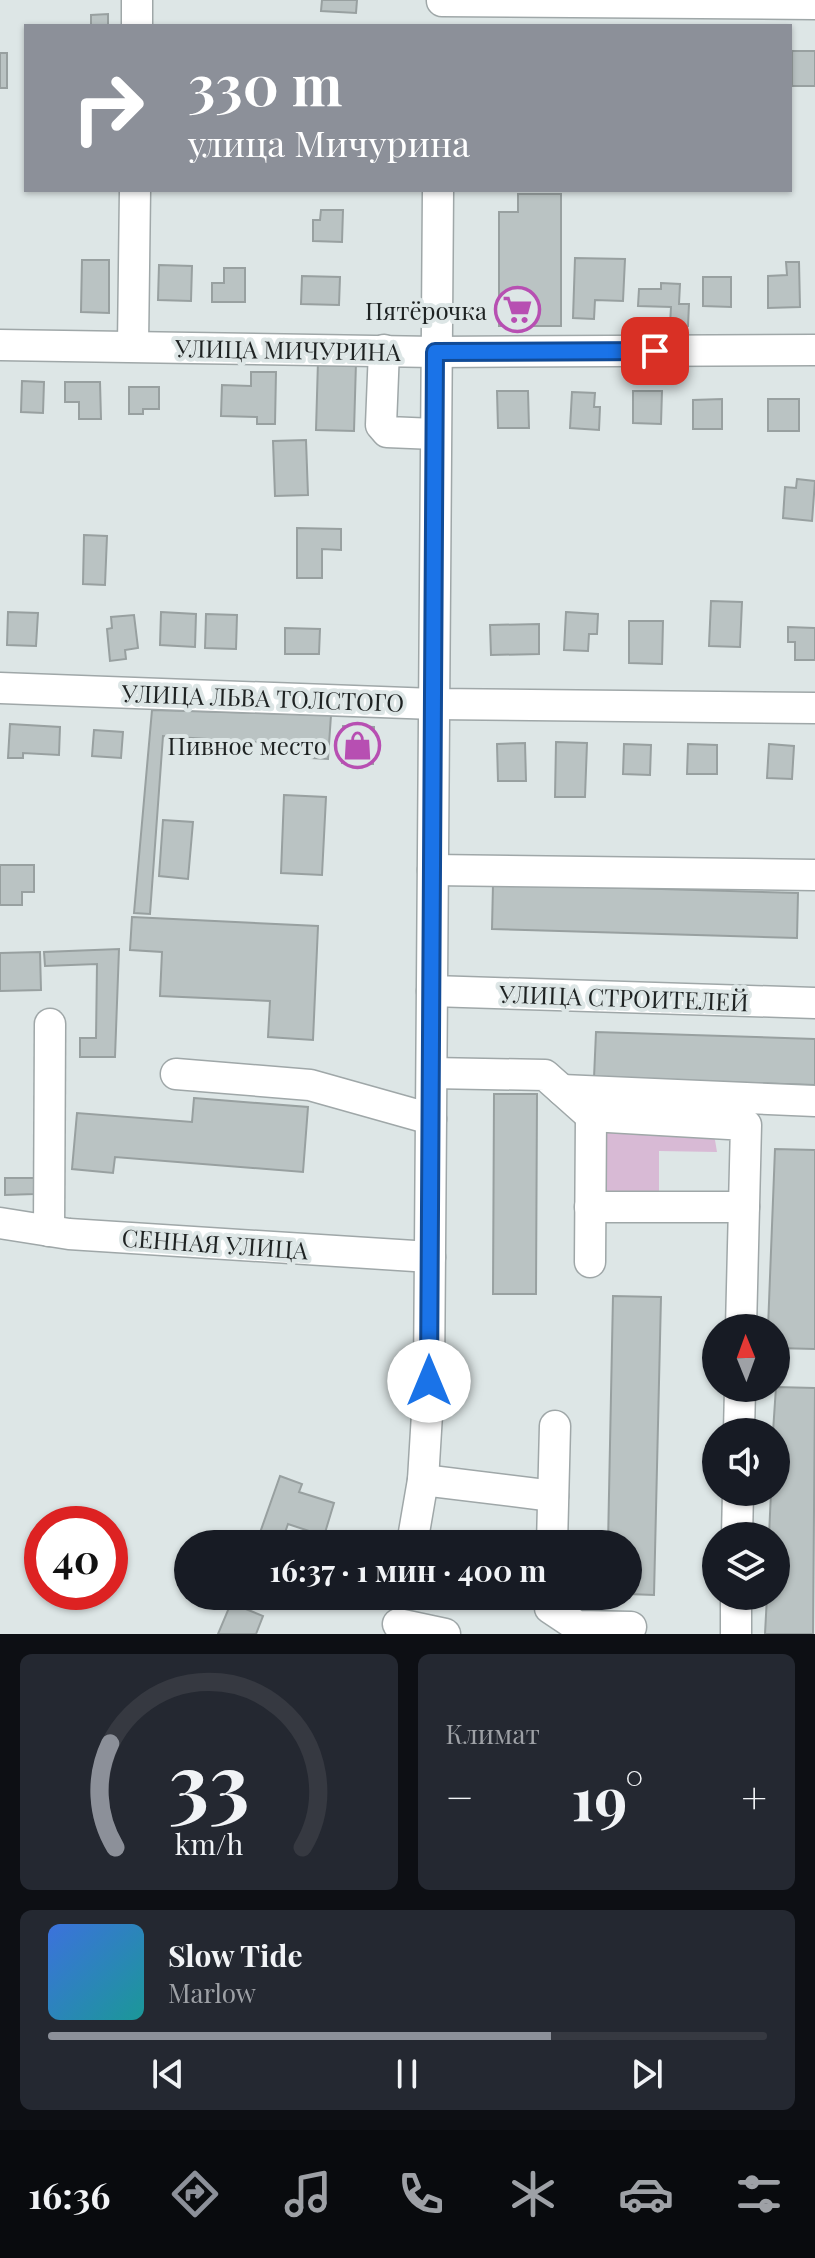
<!DOCTYPE html>
<html lang="ru">
<head>
<meta charset="utf-8">
<style>
  body { margin:0; font-family:"Playfair Display",serif; background:#242831; color:#f1f3f6; height:100vh; display:flex; flex-direction:column; font-size:30px; white-space:nowrap }
  * { box-sizing:border-box; margin:0 }
  p { font-size:26px; color:#9ea1a6 }
  .icon { flex:none; width:44px; height:44px; fill:none; stroke:currentColor; stroke-width:2; stroke-linecap:round; stroke-linejoin:round }
  .map { position:relative; height:1634px; overflow:hidden }
  .details { display:flex; flex-direction:column; gap:20px; padding:20px; background:#0d0f14; flex:1 }
  .details>* { flex:none }
  .hud { position:absolute; left:24px; top:24px; width:768px; height:168px; border-radius:0px; box-shadow:0 2px 6px #0004; background:#8c9099; color:#fff; overflow:hidden }
  .needle { width:52px; rotate:359deg }
  .tools { position:absolute; left:702px; top:1314px; display:grid; gap:16px }
  .tools a { display:grid; place-items:center; width:88px; height:88px; border-radius:50%; background:#171b24; box-shadow:0 2px 6px #0004; font-size:40px }
  .speed { position:absolute; left:24px; top:1506px; display:flex; gap:16px; font-size:40px; font-weight:700; text-align:center }
  .speed>* { display:grid; place-content:center; width:104px; height:104px; border-radius:50%; background:#171b24; box-shadow:0 2px 6px #0004; line-height:1 }
  .speed .limit { border:12px solid #d22; background:#fff; color:#111 }
  .pin { position:absolute; display:grid; place-items:center; width:68px; height:68px; color:#fff; margin:-34px; border-radius:16px; box-shadow:0 4px 12px #0006 }
  .me { position:absolute; width:88px; margin:-44px; rotate:0deg; stroke-linejoin:round; filter:drop-shadow(0 0 6px #0008) }
  .turn { display:flex; align-items:center; gap:28px; height:168px; padding:0 32px; font-size:36px }
  .turn .icon { width:104px; height:104px; stroke-width:2.5 }
  .turn b { display:block; font-size:56px; line-height:68px }
  .big { font-size:60px; font-weight:700; line-height:1.1 }
  .details .card { flex:1; display:flex; flex-direction:column; justify-content:center; gap:12px; min-width:0; padding:0 28px; border-radius:12px; background:#242831 }
  .details .dial { align-items:center; gap:0 }
  .dial svg { height:208px; overflow:visible; fill:none; stroke:#363941; stroke-width:7; stroke-linecap:round; text-anchor:middle }
  .dial text { fill:#f1f3f6; stroke:none }
  .song { display:flex; align-items:center; gap:24px }
  .cover { width:96px; height:96px; border-radius:12px; background:linear-gradient(135deg,hsl(220 70% 55%),hsl(180 70% 35%)) }
  .played { height:8px; border-radius:4px; background:linear-gradient(90deg,#8c9099 70%,#363941 70%) }
  .keys { display:flex; justify-content:space-around; direction:ltr }
  .heat { display:flex; justify-content:space-between; align-items:center; font-size:44px; direction:ltr }
  .details .tiles { flex:1; display:grid; gap:20px; grid-template-columns:1fr 1fr }
  .card:last-child { grid-column:span 2 }
  .trip { position:absolute; left:174px; top:1530px; width:468px; height:80px; border-radius:40px; background:#171b24; box-shadow:0 2px 6px #0004; font-weight:700; line-height:80px; text-align:center }
  .tab-bar { display:flex; height:128px; justify-content:space-around; align-items:center; background:#090b0e; color:#9ea1a6 }
  .tab-bar .icon { width:56px; height:56px }
  .tab-bar .active { color:#8c9099 }
  .tab-bar b { font-size:36px; color:#f1f3f6 }
  .map>svg:first-child { display:block }
</style>
</head>
<body>
<div class="map">
<svg width="815" height="1634" viewBox="0 0 815 1634">
  <rect width="100%" height="100%" fill="#dde6e6"/>
  <path fill="#d8bad5" d="M603 1131 711 1134 715 1140 717 1152 659 1151V1201H603Z"/>
  <g fill="#bac3c3" stroke="#98a0a0" stroke-width="2">
    <path d="M322 0H357L356 13 321 11Z"/>
    <path d="M108 14V26H91V15Z"/>
    <rect x="792" y="51" width="23" height="35"/>
    <rect x="0" y="53" width="7" height="35"/>
    <path d="M518 194H561V326H499V212H518Z"/>
    <path d="M321 210H343L342 242 313 241V220H320Z"/>
    <path d="M575 258 625 259 623 301 595 300 594 319 573 318Z"/>
    <path d="M82 260H109V313L81 312Z"/>
    <path d="M786 262H799L800 307 768 308V276L787 275Z"/>
    <path d="M159 265 192 266 191 301 158 300Z"/>
    <path d="M224 268H245V302H212V283H224Z"/>
    <path d="M302 276 340 277 339 305 301 304Z"/>
    <path d="M703 277H731V307L703 306Z"/>
    <path d="M661 283 680 284 679 304H689L688 326 670 325 671 307 638 306 639 289H661Z"/>
    <path d="M318 361 356 362 354 431 316 430Z"/>
    <path d="M251 372H276L275 424H257V417L221 416 222 385 251 386Z"/>
    <path d="M22 381 44 382 43 413 21 412Z"/>
    <path d="M65 382H100L101 419H79V402H65Z"/>
    <path d="M129 387H159V409H143V414H129Z"/>
    <path d="M497 391H528L529 428H498Z"/>
    <path d="M633 391H662L661 424 633 423Z"/>
    <path d="M572 392 595 393 594 407H600L599 430 570 428Z"/>
    <path d="M722 399V429H693V400Z"/>
    <rect x="768" y="399" width="31" height="32"/>
    <path d="M306 440 308 495 275 496 273 441Z"/>
    <path d="M797 479 815 481 812 521 783 518 785 487 796 488Z"/>
    <path d="M297 528 341 529V550L322 549V578H297Z"/>
    <path d="M84 535 107 536 105 585 83 584Z"/>
    <path d="M711 601 742 602 740 647 709 646Z"/>
    <path d="M8 612 38 613 36 646 7 645Z"/>
    <path d="M161 612 196 614 195 647 160 645Z"/>
    <path d="M566 612 598 614 597 634H589L588 651 564 650Z"/>
    <path d="M206 614 237 615 236 649 205 648Z"/>
    <path d="M134 615 138 648 125 650 126 659 110 661 107 629 112 628 111 617Z"/>
    <path d="M629 621H663L662 664 629 663Z"/>
    <path d="M539 624V654L491 655 490 625Z"/>
    <path d="M788 627 815 628V660H795V642H788Z"/>
    <path d="M285 628 320 629 319 654H285Z"/>
    <path d="M152 710 331 715 328 759 311 758 312 746 163 736 150 914 134 913Z"/>
    <path d="M10 724 60 727 59 755 23 753V758H8Z"/>
    <path d="M343 726 374 727 373 764 342 763Z"/>
    <path d="M94 730 123 732 121 758 92 756Z"/>
    <path d="M556 742 587 743 585 797H555Z"/>
    <path d="M525 743 526 781H498L497 744Z"/>
    <path d="M624 744 651 745 650 775 623 774Z"/>
    <path d="M688 744 717 745V774H687Z"/>
    <path d="M769 744 794 746 792 779 767 778Z"/>
    <path d="M284 795 326 797 322 875 281 873Z"/>
    <path d="M163 820 193 822 188 879 159 876Z"/>
    <path d="M0 865H34V892H22V905H0Z"/>
    <path d="M493 884 798 893 797 938 492 929Z"/>
    <path d="M132 917 318 926 313 1040 268 1037 270 1001 160 996 162 952 130 950Z"/>
    <path d="M119 949 115 1057H80V1038H96L97 964 45 966 44 952Z"/>
    <path d="M40 952 41 990 0 991V953Z"/>
    <path d="M596 1032 815 1039V1085L594 1078Z"/>
    <path d="M494 1094H537L536 1294H493Z"/>
    <path d="M194 1098 308 1107 303 1172 115 1157 113 1173 72 1169 77 1113 192 1122Z"/>
    <path d="M775 1149 815 1150V1349L776 1348V1328H768Z"/>
    <path d="M5 1178H34V1194L5 1195Z"/>
    <path d="M613 1296 661 1297 654 1595 628 1594V1544H608Z"/>
    <path d="M776 1387 815 1388 813 1634H765L767 1596H776V1536H769L771 1492H776V1432H773Z"/>
    <path d="M280 1476 302 1484 299 1492 334 1503 324 1536 288 1524 281 1544H256Z"/>
    <path d="M231 1603 263 1616 256 1634H218Z"/>
  </g>
  <g fill="none" stroke-linecap="round" stroke-linejoin="round">
    <defs>
      <g id="minor">
        <path d="M442 1 815 4"/>
        <path d="M137 26V0"/>
        <path d="M0 345 435 352 815 350"/>
        <path d="M133 345 135 190"/>
        <path d="M384 350 381 425 387 432 435 434"/>
        <path d="M0 688 434 704 815 708"/>
        <path d="M433 870 815 875"/>
        <path d="M432 991 815 1003"/>
        <path d="M432 1073 545 1075 591 1116 746 1125 741 1328"/>
        <path d="M176 1074 310 1085 431 1119"/>
        <path d="M562 1090 815 1101"/>
        <path d="M590 1207H744"/>
        <path d="M0 1223 69 1234 430 1257"/>
        <path d="M49 1231 50 1024"/>
        <path d="M590 1262 591 1116"/>
        <path d="M739 1432 740 1388"/>
        <path d="M423 1480 553 1496"/>
        <path d="M737 1536 738 1492"/>
        <path d="M412 1544 423 1480 429 1381 438 190"/>
        <path d="M552 1544 555 1426"/>
        <path d="M550 1596V1608L577 1626 631 1627"/>
        <path d="M398 1624 445 1634"/>
        <path d="M736 1634V1596"/>
      </g>
    </defs>
    <use href="#minor" stroke="#9fa7a8" stroke-width="33"/>
    <use href="#minor" stroke="#fff" stroke-width="30"/>
  </g>
  <g fill="none" stroke-linecap="round" stroke-linejoin="round">
    <defs>
      <path id="route" d="M429 1381 435 352 655 351"/>
    </defs>
    <use href="#route" stroke="#114b97" stroke-width="20"/>
    <use href="#route" stroke="#1a73e8" stroke-width="14"/>
  </g>
  <defs>
    <symbol id="supermarket-ring" viewBox="-11 -11 22 22"><circle r="9.5" fill="#dde6e6" stroke="#b74fb2" stroke-width="1.5"/><path d="M-6-5.5h2.5l.6 2H6L4.5 2H-2.5L-4.4-4H-6ZM-1.5 3.2a1.3 1.3 0 1 0 .1 0ZM3 3.2a1.3 1.3 0 1 0 .1 0Z" fill="#b74fb2"/></symbol>
    <symbol id="shop-ring" viewBox="-11 -11 22 22"><circle r="9.5" fill="#dde6e6" stroke="#b74fb2" stroke-width="1.5"/><path d="M-5-2.5h2.3a2.7 3.5 0 0 1 5.4 0H5L5.5 6h-11ZM-1.5-2.5h3a1.5 2.3 0 0 0-3 0Z" fill="#b74fb2"/></symbol>
  </defs>
  <g fill-rule="evenodd">
    <use href="#supermarket-ring" x="492" y="284" width="51" height="51"/>
    <use href="#shop-ring" x="332" y="720" width="51" height="51"/>
  </g>
  <g text-anchor="middle" dominant-baseline="central" stroke-width="8" stroke-linejoin="round" paint-order="stroke">
    <g font-size="24" fill="#1e2222" stroke="#dde6e6" text-anchor="end">
      <text x="487" y="310">Пятёрочка</text>
      <text x="327" y="745">Пивное место</text>
    </g>
    <g font-size="24" fill="#1e2222" stroke="#dde6e6">
      <text transform="translate(288 349) rotate(1)">УЛИЦА МИЧУРИНА</text>
      <text transform="translate(263 697) rotate(2)">УЛИЦА ЛЬВА ТОЛСТОГО</text>
      <text transform="translate(624 997) rotate(2)">УЛИЦА СТРОИТЕЛЕЙ</text>
      <text transform="translate(215 1243) rotate(4)">СЕННАЯ УЛИЦА</text>
    </g>
  </g>
</svg>
<div class="tools">
<a><svg class="needle" viewBox="-14 -14 28 28"><path d="M0-13l5 13h-10z" fill="#e53935"/><path d="M0 13l5-13h-10z" fill="#9ea1a6"/></svg></a>
<a><svg class="icon" aria-label="sound" viewBox="0 0 24 24"><path d="M4 9h4l5-4v14l-5-4H4zM17 9q2 3 0 6"/></svg></a>
<a><svg class="icon" aria-label="layers" viewBox="0 0 24 24"><path d="M12 4l9 5-9 5-9-5zM3 14l9 5 9-5"/></svg></a>
</div>
<div class="speed"><div class="limit">40</div></div>
<div class="pin" style="left:655px;top:351px;background:#d93025"><svg class="icon" aria-label="arrive" viewBox="0 0 24 24"><path d="M6 21V4h12l-3 4 3 4H6"/></svg></div>
<svg class="me" style="left:429px;top:1381px" viewBox="-20 -20 40 40"><circle r="19" fill="#fff"/><path d="M0-13L10 11 0 6-10 11z" fill="#1a73e8"/></svg>
<div class="trip">16:37 · 1 мин · 400 m</div>
<div class="hud">
<div class="turn"><svg class="icon" aria-label="right" viewBox="0 0 24 24"><path d="M7 20v-9h11M14 6l5 5-5 5"/></svg><div><b>330 m</b>улица Мичурина</div></div>
</div>
</div>
<section class="details">
<div class="tiles">
<div class="card dial"><svg viewBox="0 0 100 80">
<path d="M14 69A42 42 0 1 1 86 69"/>
<path d="M14 69A42 42 0 0 1 12 29" stroke="#8c9099"/>
<text x="50" y="56" font-size="32" font-weight="700">33</text>
<text x="50" y="72" font-size="11">km/h</text>
</svg></div>
<div class="card"><p>Климат</p>
<div class="heat"><a>−</a><b class="big">19°</b><a>+</a></div>
</div>
<div class="card">
<div class="song"><i class="cover"></i><div><b>Slow Tide</b><p>Marlow</p></div></div>
<div class="played"></div>
<div class="keys"><svg class="icon" aria-label="previous" viewBox="0 0 24 24"><path d="M18 5L8 12l10 7zM5 5v14"/></svg><svg class="icon" aria-label="pause" viewBox="0 0 24 24"><path d="M8 5v14M16 5v14"/></svg><svg class="icon" aria-label="next" viewBox="0 0 24 24"><path d="M6 5l10 7-10 7zM19 5v14"/></svg></div>
</div>
</div>
</section>
<nav class="tab-bar">
<b>16:36</b>
<svg class="icon active" aria-label="directions" viewBox="0 0 24 24"><path d="M12 3l9 9-9 9-9-9zM9 14v-3h6M13 9l2 2-2 2"/></svg>
<svg class="icon" aria-label="music" viewBox="0 0 24 24"><path d="M9 18V5l10-2v13"/><circle cx="6" cy="18" r="3"/><circle cx="16" cy="16" r="3"/></svg>
<svg class="icon" aria-label="phone" viewBox="0 0 24 24"><path d="M5 4h4l2 5-3 2q2 4 5 5l2-3 5 2v4C11 20 4 13 5 4z"/></svg>
<svg class="icon" aria-label="climate" viewBox="0 0 24 24"><path d="M12 3v18M4 7l16 10M4 17L20 7"/></svg>
<svg class="icon" aria-label="car" viewBox="0 0 24 24"><path d="M5 17H2v-5l4-1 3-4h7l3 4 3 1v5h-3M9 17h6M6 11h13"/><circle cx="7" cy="17" r="2"/><circle cx="17" cy="17" r="2"/></svg>
<svg class="icon" aria-label="filters" viewBox="0 0 24 24"><path d="M4 7h16M4 17h16"/><circle cx="9" cy="7" r="2"/><circle cx="15" cy="17" r="2"/></svg>
</nav>
</body>
</html>
